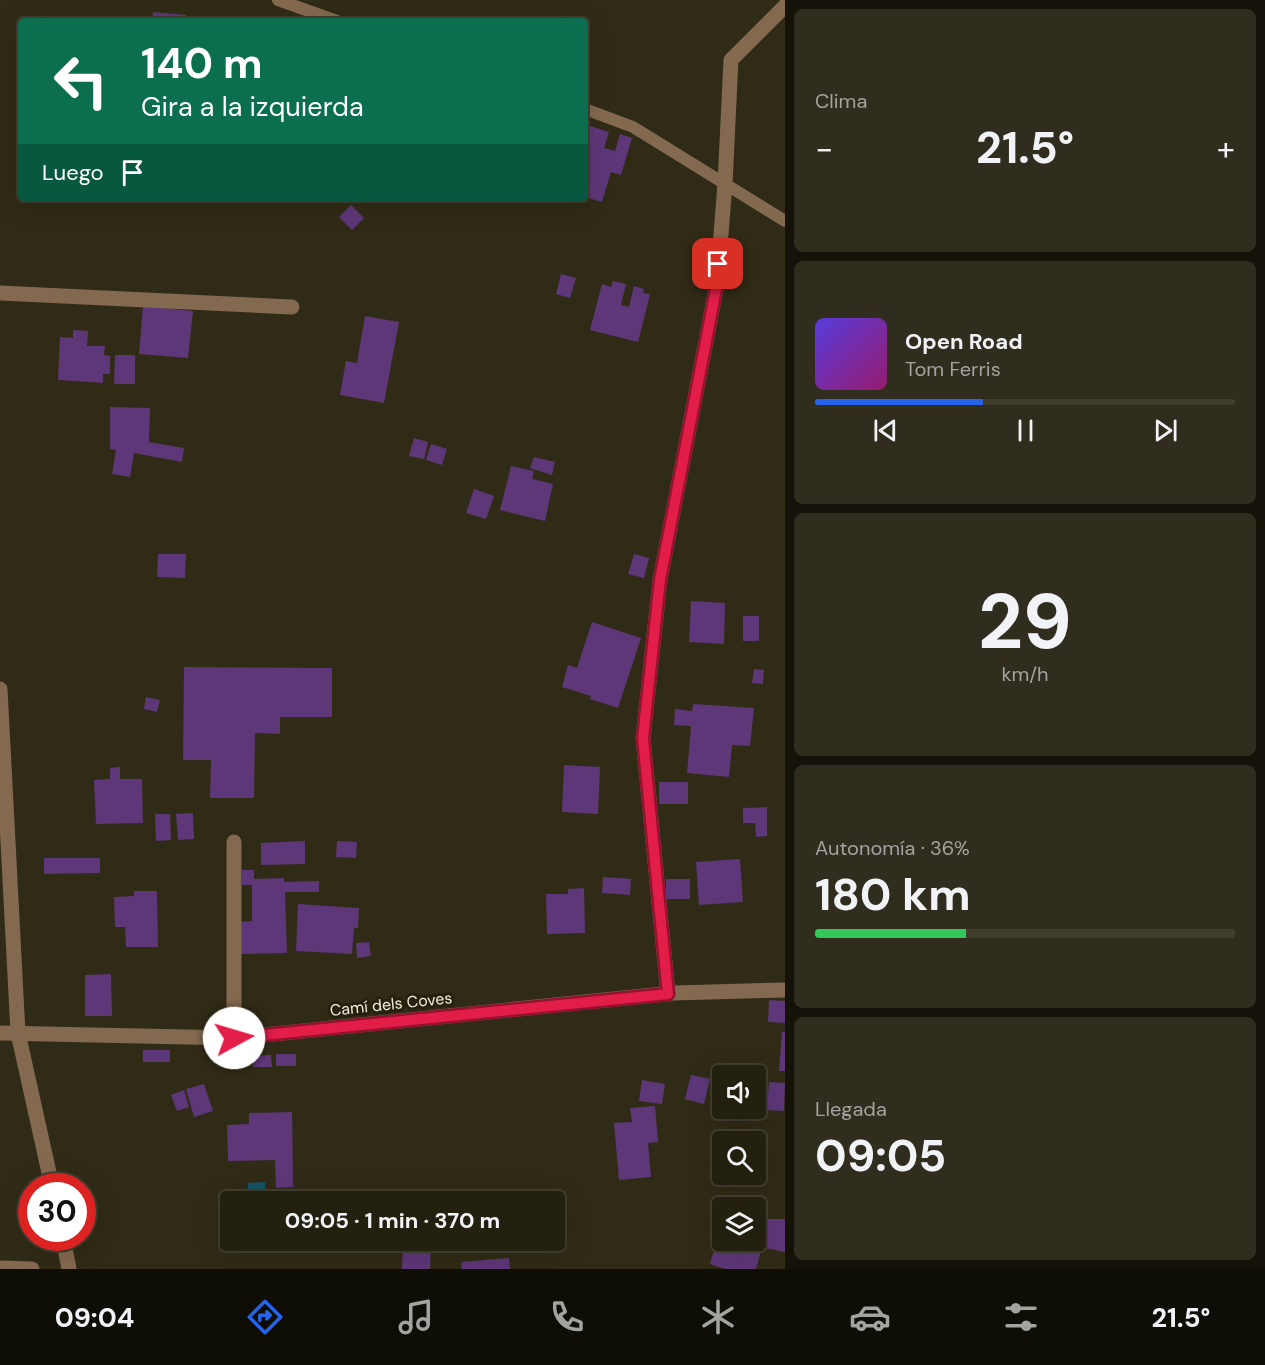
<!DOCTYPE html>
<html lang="es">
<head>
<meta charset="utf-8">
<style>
  body { margin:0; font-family:"DM Sans",sans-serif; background:#302d1e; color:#f1f3f6; height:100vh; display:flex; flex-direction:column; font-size:22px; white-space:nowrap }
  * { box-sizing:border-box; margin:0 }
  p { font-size:20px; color:#a3a39f }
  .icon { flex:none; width:33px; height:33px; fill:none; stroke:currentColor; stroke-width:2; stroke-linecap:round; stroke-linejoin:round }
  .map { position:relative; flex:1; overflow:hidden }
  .drawer { display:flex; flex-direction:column; gap:9px; padding:9px; background:#141209; width:480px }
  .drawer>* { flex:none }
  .banner { position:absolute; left:18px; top:18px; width:570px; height:183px; border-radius:6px; box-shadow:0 6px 24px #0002,0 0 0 2px #413e30; background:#0b6e4f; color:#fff; overflow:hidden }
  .fabs { position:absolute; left:712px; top:1065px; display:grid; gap:12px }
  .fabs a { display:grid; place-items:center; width:54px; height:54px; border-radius:6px; background:#242010; box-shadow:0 6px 24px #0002,0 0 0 2px #413e30; font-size:30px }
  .speed { position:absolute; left:18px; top:1173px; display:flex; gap:12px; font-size:30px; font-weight:700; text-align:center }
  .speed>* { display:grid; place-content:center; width:78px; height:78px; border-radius:50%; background:#242010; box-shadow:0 6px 24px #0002,0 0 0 2px #413e30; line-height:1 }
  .speed .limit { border:9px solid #d22; background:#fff; color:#111 }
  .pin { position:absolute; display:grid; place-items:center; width:51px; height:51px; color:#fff; margin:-26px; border-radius:12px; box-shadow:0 3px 9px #0006 }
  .me { position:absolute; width:66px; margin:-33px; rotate:84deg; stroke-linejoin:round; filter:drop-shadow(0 0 4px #0008) }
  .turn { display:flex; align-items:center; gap:21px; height:126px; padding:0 24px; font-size:27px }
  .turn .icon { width:78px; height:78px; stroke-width:2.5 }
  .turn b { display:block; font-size:42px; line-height:51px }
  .then { display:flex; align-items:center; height:57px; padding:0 24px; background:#0003; gap:12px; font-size:22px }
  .big { font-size:45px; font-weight:700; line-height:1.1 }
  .drawer .tile { flex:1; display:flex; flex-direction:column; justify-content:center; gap:9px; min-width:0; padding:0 21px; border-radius:9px; background:#302d1e }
  .drawer .dial { align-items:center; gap:0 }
  .dial b { font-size:78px; line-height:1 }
  .song { display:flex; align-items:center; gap:18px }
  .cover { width:72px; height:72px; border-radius:9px; background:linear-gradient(135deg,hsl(250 70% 55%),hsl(320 70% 35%)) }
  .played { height:6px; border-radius:3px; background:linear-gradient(90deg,#2563eb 40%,#413e30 40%) }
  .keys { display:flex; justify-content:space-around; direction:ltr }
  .heat { display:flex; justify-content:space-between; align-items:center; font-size:33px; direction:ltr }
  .charge { height:9px; border-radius:4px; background:linear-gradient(90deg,#34c759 36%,#413e30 0) }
  .trip { position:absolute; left:220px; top:1191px; width:345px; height:60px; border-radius:6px; background:#242010; box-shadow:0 6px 24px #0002,0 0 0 2px #413e30; font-weight:700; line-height:60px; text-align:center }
  .menu { display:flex; height:96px; justify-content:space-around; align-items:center; background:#0e0d06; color:#a3a39f }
  .menu .icon { width:42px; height:42px }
  .menu .current { color:#2563eb }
  .menu b { font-size:27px; color:#f1f3f6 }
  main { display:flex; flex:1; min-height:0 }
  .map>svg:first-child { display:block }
</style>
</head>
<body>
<main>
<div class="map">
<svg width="785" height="1269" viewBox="0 0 785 1269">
  <rect width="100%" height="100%" fill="#302b16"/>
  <path fill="#155464" d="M265 1182 266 1201H248V1183Z"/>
  <g fill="#5d3778">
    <path d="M153 12 186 15 185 21H152Z"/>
    <path d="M587 125 609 132 604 148 615 151 620 134 632 138 621 175 611 172 602 202 585 197Z"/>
    <path d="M351 205 364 218 352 230 339 217Z"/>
    <path d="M561 274 576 278 570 298 556 294Z"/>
    <path d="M613 281 626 284 621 305 629 307 634 286 644 289 643 293 650 294 638 342 590 330 602 284 611 287Z"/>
    <path d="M143 306 193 311 188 358 139 354Z"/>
    <path d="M365 316 399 322 384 403 340 395 346 361 357 363Z"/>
    <path d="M73 330 88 331 87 346H105L104 355 110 356V374H103V383L58 380 60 337 73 338Z"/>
    <path d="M115 355H135V384H114Z"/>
    <path d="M110 407 150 408 149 442 184 448 182 462 134 453 130 477 112 474 116 450 110 449Z"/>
    <path d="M414 438 428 442 424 459 409 456Z"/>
    <path d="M431 444 447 449 442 465 426 460Z"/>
    <path d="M534 457 555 462 552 475 530 468Z"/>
    <path d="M511 466 534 471 532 479 553 484 545 521 500 510Z"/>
    <path d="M474 489 494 496 486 519 466 513Z"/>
    <path d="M158 554H186L185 578 157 577Z"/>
    <path d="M634 554 649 558 644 578 628 574Z"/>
    <path d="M691 601 725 603 724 644 689 642Z"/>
    <rect x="743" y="616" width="16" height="25"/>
    <path d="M592 622 641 638 618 708 590 699 591 696 562 687 568 665 577 668Z"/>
    <path d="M184 667 332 668V717H280V734L255 733 254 798H210L211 760H183Z"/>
    <path d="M754 669 764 670 763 684 752 683Z"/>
    <path d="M146 697 160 700 157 712 144 709Z"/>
    <path d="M693 704 754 708 750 746 732 745 729 777 687 773 691 726 674 725 675 709 692 711Z"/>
    <path d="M564 765 600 767 598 814 562 812Z"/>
    <path d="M120 767V779H142L143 823 96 824 94 780 110 779V768Z"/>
    <rect x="659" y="782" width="29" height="22"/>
    <path d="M767 807V836L756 837 755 823H743V808Z"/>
    <path d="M193 813 194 839 178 840 176 814Z"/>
    <path d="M155 814H170L171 840 156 841Z"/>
    <path d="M305 841V864L261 865V843Z"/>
    <path d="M337 841 357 842 356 858 336 857Z"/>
    <path d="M44 858H100V873L44 874Z"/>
    <path d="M740 859 743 902 699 905 696 862Z"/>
    <path d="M242 870H254V879L284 878V882L319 881V892H285L287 953 241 954 240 922 252 921V885H242Z"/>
    <path d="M603 877 631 879 630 895 602 893Z"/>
    <rect x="666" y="879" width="24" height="20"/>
    <path d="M584 888 585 933 547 934 546 894H568V889Z"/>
    <path d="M134 891H157L158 947H126L125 927H115L114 897 134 896Z"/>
    <path d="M298 904 359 908 358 928H354L352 954 296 951Z"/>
    <path d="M369 942 371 956 357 958 356 943Z"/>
    <path d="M111 974 112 1016H85V975Z"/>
    <path d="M769 1000 785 1001V1023L768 1022Z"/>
    <path d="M782 1032H785V1071H779Z"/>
    <rect x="143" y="1050" width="27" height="12"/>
    <rect x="276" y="1054" width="20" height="12"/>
    <path d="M271 1055 272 1067H253V1056Z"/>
    <path d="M691 1075 710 1079 704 1104 685 1099Z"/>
    <path d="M642 1080 665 1084 662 1104 639 1101Z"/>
    <path d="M769 1082 785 1083 784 1111 767 1110Z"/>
    <path d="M204 1084 213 1111 194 1117 186 1089Z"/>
    <path d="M184 1090 189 1107 177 1111 171 1095Z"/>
    <path d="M655 1106 658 1142 648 1143 651 1177 619 1180 614 1123 632 1122 630 1108Z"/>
    <path d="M292 1112 293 1187 276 1188 275 1160 228 1161 227 1125 249 1124V1113Z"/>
    <path d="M756 1219H785V1252L733 1242 756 1240Z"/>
    <path d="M717 1239 761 1251 756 1269H725L710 1264Z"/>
    <path d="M403 1246 431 1248 430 1269H402Z"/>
    <path d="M509 1258 510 1269H462L461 1262Z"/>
  </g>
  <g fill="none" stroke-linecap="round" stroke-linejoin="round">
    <g stroke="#83694f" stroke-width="12">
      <path d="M278 0 337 21"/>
      <path d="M585 109 633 127 785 221"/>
    </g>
    <g stroke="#83694f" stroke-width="15">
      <path d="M0 293 292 307"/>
      <path d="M0 689 18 1033 52 1186"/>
      <path d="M668 994 643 738 660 580 717 284 725 184 731 60 785 6"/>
      <path d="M0 1033 234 1038 673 993 785 990"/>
      <path d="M234 1038V842"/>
      <path d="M63 1238 69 1269"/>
      <path d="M0 1268 32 1269"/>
    </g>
  </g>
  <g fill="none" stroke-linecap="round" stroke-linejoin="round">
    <defs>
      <path id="route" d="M234 1038 668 994 643 738 660 580 717 284 718 264"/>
    </defs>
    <use href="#route" stroke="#92132f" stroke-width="15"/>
    <use href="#route" stroke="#e11d48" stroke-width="10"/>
  </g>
  <g text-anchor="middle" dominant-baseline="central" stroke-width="6" stroke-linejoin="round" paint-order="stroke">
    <g font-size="16" fill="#eeebde" stroke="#26210d">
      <text transform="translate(391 1004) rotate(-6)">Camí dels Coves</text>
    </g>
  </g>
</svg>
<div class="fabs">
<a><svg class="icon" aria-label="sound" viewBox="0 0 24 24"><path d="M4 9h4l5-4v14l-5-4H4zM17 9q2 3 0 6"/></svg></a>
<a><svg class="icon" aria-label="search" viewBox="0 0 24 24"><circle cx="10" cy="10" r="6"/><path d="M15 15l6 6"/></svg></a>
<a><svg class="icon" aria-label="layers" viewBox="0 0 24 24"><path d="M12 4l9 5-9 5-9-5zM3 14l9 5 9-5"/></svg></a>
</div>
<div class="speed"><div class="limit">30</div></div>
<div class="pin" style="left:718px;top:264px;background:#d93025"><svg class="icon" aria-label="arrive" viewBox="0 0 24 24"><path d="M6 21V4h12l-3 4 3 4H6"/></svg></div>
<svg class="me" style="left:234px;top:1038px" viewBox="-20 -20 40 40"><circle r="19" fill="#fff"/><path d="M0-13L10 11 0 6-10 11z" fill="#e11d48"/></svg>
<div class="trip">09:05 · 1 min · 370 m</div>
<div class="banner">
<div class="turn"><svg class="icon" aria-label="left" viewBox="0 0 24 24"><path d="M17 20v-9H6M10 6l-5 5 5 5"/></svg><div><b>140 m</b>Gira a la izquierda</div></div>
<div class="then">Luego<svg class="icon" aria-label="arrive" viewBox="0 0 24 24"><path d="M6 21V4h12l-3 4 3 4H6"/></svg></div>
</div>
</div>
<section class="drawer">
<div class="tile"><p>Clima</p>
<div class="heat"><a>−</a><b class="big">21.5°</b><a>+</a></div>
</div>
<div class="tile">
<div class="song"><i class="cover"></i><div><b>Open Road</b><p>Tom Ferris</p></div></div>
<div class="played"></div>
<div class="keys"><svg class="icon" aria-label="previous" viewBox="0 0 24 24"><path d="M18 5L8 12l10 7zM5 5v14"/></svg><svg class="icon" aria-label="pause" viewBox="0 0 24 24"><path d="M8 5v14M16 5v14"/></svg><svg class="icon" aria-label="next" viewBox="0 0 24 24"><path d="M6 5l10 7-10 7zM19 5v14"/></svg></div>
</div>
<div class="tile dial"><b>29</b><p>km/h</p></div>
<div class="tile"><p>Autonomía · 36%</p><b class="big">180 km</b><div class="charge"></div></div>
<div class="tile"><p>Llegada</p><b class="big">09:05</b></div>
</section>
</main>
<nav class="menu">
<b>09:04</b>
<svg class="icon current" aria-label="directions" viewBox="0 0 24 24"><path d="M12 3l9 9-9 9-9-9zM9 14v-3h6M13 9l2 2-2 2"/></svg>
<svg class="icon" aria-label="music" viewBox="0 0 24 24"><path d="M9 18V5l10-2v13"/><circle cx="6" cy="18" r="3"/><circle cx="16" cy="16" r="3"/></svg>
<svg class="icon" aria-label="phone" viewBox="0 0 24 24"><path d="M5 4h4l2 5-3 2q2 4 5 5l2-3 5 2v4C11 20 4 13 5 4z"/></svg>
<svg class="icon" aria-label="climate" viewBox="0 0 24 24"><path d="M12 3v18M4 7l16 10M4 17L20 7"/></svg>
<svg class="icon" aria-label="car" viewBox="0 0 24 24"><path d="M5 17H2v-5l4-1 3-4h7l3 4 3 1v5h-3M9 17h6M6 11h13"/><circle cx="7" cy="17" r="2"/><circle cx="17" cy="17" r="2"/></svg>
<svg class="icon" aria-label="filters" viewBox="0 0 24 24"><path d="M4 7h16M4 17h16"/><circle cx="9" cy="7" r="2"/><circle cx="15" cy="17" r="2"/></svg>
<b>21.5°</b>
</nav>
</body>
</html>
